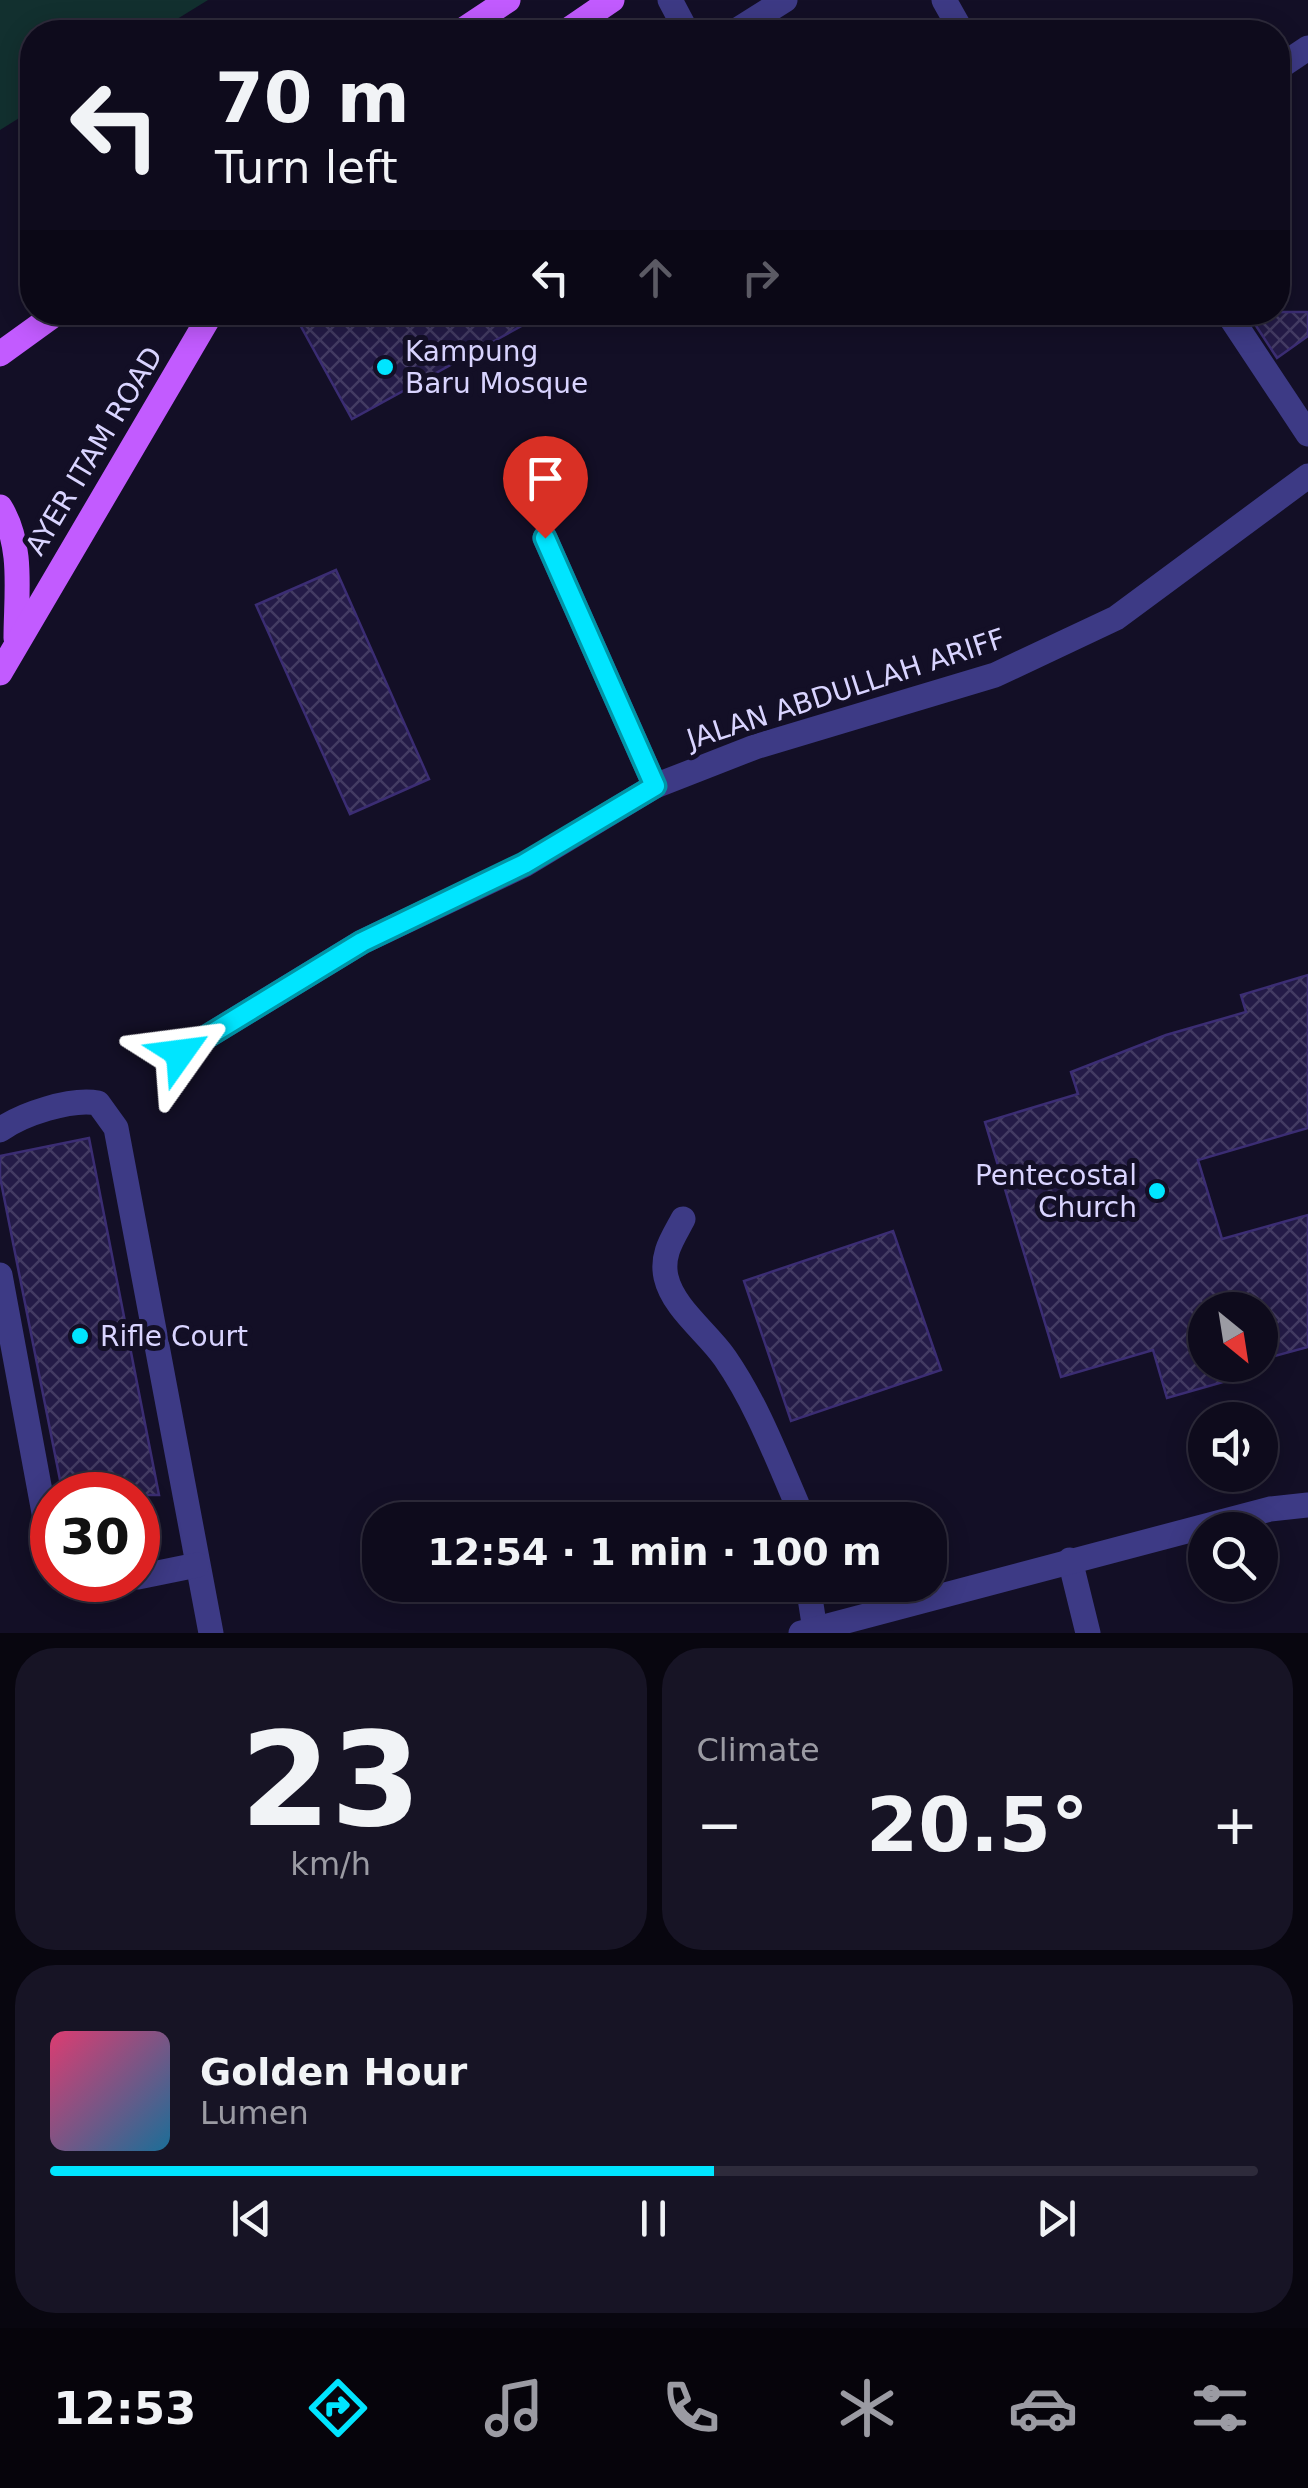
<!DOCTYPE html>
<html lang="en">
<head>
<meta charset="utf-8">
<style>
  body { margin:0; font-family:"DejaVu Sans",sans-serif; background:#171425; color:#f1f3f6; height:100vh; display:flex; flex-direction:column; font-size:38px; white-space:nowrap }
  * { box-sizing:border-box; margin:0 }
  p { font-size:32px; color:#9b9ba3 }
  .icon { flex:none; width:55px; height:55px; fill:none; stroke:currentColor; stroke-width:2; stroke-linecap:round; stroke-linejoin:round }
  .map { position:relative; height:1633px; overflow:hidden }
  .side { display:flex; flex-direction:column; gap:15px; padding:15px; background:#08060f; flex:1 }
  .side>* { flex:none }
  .hud { position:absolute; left:20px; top:20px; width:1270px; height:305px; border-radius:40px; box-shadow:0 5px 25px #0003,0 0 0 2px #2e2b3b; background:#0e0b1c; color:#f1f3f6; overflow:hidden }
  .needle { width:65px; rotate:150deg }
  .controls { position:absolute; left:1188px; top:1292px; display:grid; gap:20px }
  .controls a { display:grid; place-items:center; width:90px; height:90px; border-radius:50%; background:#0e0b1c; box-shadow:0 5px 25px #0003,0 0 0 2px #2e2b3b; font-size:50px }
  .speed { position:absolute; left:30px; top:1472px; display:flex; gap:20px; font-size:50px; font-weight:700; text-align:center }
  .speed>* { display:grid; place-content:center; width:130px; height:130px; border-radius:50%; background:#0e0b1c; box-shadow:0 5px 25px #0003,0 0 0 2px #2e2b3b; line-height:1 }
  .speed .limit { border:15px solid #d22; background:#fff; color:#111 }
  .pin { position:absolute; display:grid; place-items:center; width:85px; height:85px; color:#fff; margin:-102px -42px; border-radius:50% 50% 50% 0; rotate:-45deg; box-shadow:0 0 10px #0007 }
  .pin .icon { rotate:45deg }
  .me { position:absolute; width:110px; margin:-55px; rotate:59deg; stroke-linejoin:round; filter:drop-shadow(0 0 8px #0008) }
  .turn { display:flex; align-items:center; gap:35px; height:210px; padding:0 30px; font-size:45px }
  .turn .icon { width:130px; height:130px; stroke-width:2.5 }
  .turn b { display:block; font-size:70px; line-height:85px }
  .lanes { display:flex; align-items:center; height:95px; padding:0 30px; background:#0003; justify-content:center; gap:50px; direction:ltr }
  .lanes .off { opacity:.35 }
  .big { font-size:75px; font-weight:700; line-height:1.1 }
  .side .card { flex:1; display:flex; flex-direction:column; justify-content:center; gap:15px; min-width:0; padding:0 35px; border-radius:40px; background:#171425 }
  .side .dial { align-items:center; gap:0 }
  .dial b { font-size:130px; line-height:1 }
  .song { display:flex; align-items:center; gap:30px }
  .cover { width:120px; height:120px; border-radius:15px; background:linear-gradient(135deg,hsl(340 70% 55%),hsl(200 70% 35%)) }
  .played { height:10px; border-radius:5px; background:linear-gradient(90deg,#00e5ff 55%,#2e2b3b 55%) }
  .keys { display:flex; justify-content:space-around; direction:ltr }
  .heat { display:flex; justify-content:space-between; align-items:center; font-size:55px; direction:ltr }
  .side .tiles { flex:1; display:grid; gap:15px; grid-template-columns:1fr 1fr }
  .card:last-child { grid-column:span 2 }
  .trip { position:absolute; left:362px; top:1502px; width:585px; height:100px; border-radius:40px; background:#0e0b1c; box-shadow:0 5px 25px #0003,0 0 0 2px #2e2b3b; font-weight:700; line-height:100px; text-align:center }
  .menu { display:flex; height:160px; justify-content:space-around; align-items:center; background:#06040b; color:#9b9ba3 }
  .menu .icon { width:70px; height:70px }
  .menu .on { color:#00e5ff }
  .menu b { font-size:45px; color:#f1f3f6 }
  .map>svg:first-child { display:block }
</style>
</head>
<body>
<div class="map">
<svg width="1308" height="1633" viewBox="0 0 1308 1633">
  <defs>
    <pattern id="building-cross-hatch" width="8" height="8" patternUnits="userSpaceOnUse" patternTransform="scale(2.5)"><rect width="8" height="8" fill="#241b47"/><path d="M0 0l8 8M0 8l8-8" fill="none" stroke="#433b63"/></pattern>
  </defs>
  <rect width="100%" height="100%" fill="#130f26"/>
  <path fill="#12302f" d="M0 0H208L156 32H32V110L0 130Z"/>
  <g fill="url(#building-cross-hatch)" stroke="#3b2d73" stroke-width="2.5">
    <path d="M293 312H547L352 419Z"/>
    <path d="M1247 312H1308V336L1277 358Z"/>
    <path d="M336 570 429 779 350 814 256 605Z"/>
    <path d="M1308 975V1128L1198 1160 1222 1239 1308 1215V1347L1260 1360V1310H1205V1365H1260L1262 1371 1167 1398 1153 1350 1061 1377 985 1122 1078 1094 1071 1072 1166 1035 1246 1012 1241 995Z"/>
    <path d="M89 1138 159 1495H63L0 1177V1156Z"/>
    <path d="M893 1231 941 1370 791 1421 744 1281Z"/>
  </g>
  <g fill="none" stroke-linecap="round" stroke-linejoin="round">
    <g stroke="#3d3a85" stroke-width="25">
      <path d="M670 0 687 32"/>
      <path d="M944 0 962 32"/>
      <path d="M734 32 785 0"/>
      <path d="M1278 68 1308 48"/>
      <path d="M1227 312 1308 434"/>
      <path d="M545 538 655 786"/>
      <path d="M0 1130C22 1114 71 1098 98 1103L116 1128 211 1633"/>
      <path d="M0 1275 52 1556"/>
      <path d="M138 1577 197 1565"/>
      <path d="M65 1580C83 1592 104 1584 123 1580"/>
    </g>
    <g stroke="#3d3a85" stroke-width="25">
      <path d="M180 1053 362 942 524 865 655 786 755 747 995 675 1116 618 1308 476"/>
      <path d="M683 1219C673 1238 661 1254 666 1277 673 1308 707 1332 725 1358 756 1403 775 1453 797 1504L799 1520"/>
      <path d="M1070 1560 1088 1633"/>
      <path d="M808 1585 815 1630"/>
    </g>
    <path stroke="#3d3a85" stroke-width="25" d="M801 1633 1270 1509 1308 1505"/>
    <g stroke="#c25bff" stroke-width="25">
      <path d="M460 32 508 0"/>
      <path d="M565 32 612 0"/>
      <path d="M0 354 58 312"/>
      <path d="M0 507C24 545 16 595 16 638"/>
      <path d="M0 673 212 312"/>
    </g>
  </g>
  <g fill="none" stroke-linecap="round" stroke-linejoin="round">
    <defs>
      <path id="route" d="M180 1053 362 942 524 864 655 786 545 538"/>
    </defs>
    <use href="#route" stroke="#0095a6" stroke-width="25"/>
    <use href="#route" stroke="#00e5ff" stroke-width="18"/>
  </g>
  <g fill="#00e5ff" stroke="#130f26" stroke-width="4">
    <circle cx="385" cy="367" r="10"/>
    <circle cx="1157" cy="1191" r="10"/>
    <circle cx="80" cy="1336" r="10"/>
  </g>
  <g text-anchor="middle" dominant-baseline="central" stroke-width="10" stroke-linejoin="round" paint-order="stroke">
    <g font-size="28" fill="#d9d4ff" stroke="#130f26" text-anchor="start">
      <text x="405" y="351">Kampung<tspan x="405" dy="32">Baru Mosque</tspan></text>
      <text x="1137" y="1175" text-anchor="end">Pentecostal<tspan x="1137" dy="32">Church</tspan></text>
      <text x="100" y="1336">Rifle Court</text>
    </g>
    <g font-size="28" fill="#d9d4ff" stroke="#130f26">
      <text transform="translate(94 451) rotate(-59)">AYER ITAM ROAD</text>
      <text transform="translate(846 689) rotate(-18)">JALAN ABDULLAH ARIFF</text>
    </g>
  </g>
</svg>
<div class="controls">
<a><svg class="needle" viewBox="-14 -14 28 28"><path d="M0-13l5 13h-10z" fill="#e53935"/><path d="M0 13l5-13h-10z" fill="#9b9ba3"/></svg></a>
<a><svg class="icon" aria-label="sound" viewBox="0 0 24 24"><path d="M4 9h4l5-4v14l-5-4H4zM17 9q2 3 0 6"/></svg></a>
<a><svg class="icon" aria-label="search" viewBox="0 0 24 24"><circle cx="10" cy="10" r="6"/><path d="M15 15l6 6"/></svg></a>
</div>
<div class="speed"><div class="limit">30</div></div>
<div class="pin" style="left:545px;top:538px;background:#d93025"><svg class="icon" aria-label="arrive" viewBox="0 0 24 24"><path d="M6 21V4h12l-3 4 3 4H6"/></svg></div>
<svg class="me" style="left:180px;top:1053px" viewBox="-20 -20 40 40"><path d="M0-17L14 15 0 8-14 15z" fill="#00e5ff" stroke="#fff" stroke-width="4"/></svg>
<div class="trip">12:54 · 1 min · 100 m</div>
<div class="hud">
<div class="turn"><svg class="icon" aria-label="left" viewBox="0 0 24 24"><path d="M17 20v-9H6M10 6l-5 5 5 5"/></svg><div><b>70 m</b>Turn left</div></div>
<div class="lanes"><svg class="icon" aria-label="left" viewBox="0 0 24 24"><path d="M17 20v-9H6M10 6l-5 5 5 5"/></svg><svg class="icon off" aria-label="ahead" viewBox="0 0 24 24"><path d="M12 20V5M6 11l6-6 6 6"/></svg><svg class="icon off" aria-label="right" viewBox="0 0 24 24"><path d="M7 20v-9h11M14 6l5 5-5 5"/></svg></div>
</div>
</div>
<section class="side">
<div class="tiles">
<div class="card dial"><b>23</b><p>km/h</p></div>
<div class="card"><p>Climate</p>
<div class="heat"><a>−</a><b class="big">20.5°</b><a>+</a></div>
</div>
<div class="card">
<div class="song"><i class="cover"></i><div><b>Golden Hour</b><p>Lumen</p></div></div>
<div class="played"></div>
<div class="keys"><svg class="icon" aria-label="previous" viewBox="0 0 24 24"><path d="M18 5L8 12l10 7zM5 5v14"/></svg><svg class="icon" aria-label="pause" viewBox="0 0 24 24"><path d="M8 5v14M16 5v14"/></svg><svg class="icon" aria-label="next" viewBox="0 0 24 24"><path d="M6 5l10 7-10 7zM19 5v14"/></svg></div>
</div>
</div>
</section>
<nav class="menu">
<b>12:53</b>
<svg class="icon on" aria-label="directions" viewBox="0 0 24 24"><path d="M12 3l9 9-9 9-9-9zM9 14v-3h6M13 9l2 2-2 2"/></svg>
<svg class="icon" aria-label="music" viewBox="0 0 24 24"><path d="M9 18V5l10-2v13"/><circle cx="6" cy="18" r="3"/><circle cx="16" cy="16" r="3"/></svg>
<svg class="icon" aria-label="phone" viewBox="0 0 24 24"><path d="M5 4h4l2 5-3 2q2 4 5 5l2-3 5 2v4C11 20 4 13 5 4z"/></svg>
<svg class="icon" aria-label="climate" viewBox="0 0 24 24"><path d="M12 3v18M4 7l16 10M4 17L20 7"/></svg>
<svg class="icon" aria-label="car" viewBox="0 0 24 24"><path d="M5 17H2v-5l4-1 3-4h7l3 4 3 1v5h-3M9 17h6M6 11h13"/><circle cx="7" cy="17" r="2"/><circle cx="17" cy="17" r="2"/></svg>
<svg class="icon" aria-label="filters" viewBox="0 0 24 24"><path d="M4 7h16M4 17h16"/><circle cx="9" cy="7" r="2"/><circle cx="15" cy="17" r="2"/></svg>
</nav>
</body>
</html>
